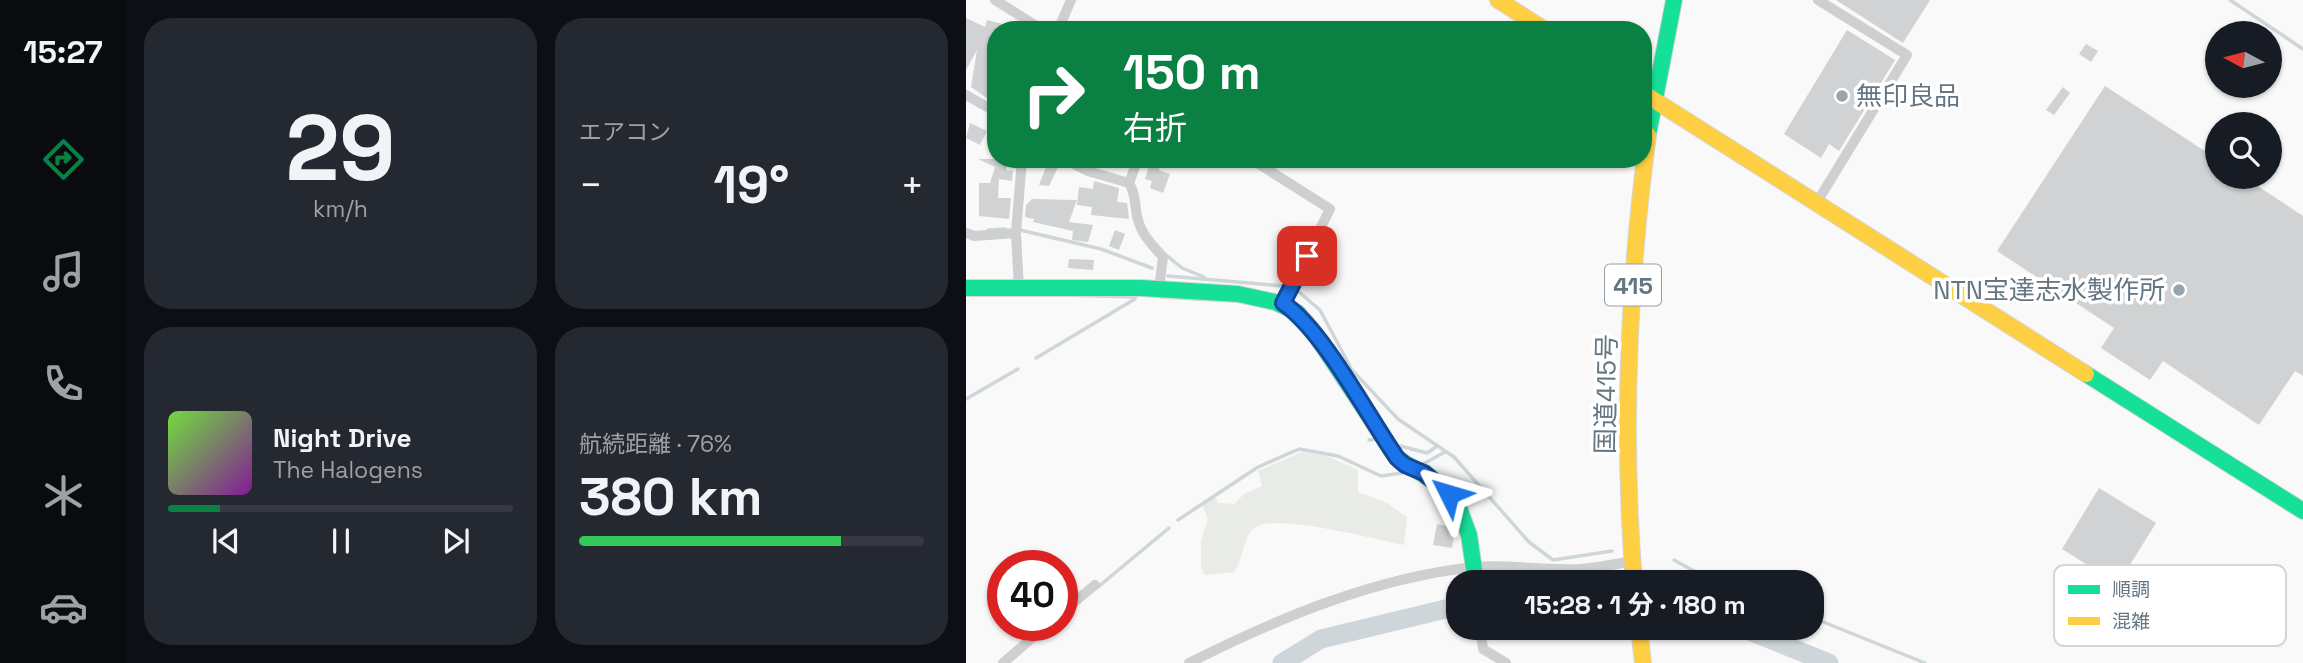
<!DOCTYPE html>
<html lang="ja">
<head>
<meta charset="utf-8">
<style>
  body { margin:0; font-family:"Space Grotesk","Noto Sans JP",sans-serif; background:#242831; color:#f1f3f6; height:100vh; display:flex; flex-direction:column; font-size:26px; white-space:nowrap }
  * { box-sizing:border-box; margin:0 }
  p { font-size:23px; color:#9ea1a6 }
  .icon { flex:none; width:38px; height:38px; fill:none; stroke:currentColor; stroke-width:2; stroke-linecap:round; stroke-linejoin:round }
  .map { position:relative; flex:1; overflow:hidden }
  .side { display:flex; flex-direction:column; gap:18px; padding:18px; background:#0d0f14; width:840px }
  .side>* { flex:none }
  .hud { position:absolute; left:21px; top:21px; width:665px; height:147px; border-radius:28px; box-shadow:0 2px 5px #0004; background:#0b8043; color:#fff; overflow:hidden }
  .needle { width:46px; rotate:277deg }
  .tools { position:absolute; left:1239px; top:21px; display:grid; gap:14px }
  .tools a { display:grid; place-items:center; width:77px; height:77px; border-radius:50%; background:#171b24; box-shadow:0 2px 5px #0004; font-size:35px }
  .speed { position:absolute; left:21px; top:550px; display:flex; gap:14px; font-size:35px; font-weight:700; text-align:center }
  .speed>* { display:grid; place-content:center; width:91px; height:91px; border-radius:50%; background:#171b24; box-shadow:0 2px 5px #0004; line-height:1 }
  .speed .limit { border:10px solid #d22; background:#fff; color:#111 }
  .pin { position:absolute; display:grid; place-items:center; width:60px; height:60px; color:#fff; margin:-30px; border-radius:14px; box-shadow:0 4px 10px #0006 }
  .me { position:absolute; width:77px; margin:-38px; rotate:310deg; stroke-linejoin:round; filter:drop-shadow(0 0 5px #0008) }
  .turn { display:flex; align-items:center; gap:24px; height:147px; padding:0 21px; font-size:32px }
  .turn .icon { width:91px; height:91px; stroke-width:2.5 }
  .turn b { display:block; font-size:49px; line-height:60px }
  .big { font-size:52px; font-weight:700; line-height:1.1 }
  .side .widget { flex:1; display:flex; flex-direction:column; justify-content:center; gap:10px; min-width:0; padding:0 24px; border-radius:28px; background:#242831 }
  .side .dial { align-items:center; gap:0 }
  .dial b { font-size:91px; line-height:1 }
  .song { display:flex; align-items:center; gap:21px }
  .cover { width:84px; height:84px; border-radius:10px; background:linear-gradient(135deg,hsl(100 70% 55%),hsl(290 70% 35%)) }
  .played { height:7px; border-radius:4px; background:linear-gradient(90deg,#0b8043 15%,#363941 15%) }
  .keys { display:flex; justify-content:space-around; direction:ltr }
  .heat { display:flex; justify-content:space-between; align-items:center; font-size:38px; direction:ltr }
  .charge { height:10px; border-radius:5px; background:linear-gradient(90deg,#34c759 76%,#363941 0) }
  .side .tiles { flex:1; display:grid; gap:18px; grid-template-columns:repeat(2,1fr) }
  .trip { position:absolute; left:480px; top:570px; width:378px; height:70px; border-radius:28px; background:#171b24; box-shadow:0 2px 5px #0004; font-weight:700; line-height:70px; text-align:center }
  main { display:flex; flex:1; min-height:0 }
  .tab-bar { display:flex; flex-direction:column; width:126px; justify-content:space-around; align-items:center; background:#090b0e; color:#9ea1a6 }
  .tab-bar .icon { width:49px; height:49px }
  .tab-bar .selected { color:#0b8043 }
  .tab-bar b { font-size:32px; color:#f1f3f6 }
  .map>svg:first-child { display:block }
</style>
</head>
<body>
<main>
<nav class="tab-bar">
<b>15:27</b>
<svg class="icon selected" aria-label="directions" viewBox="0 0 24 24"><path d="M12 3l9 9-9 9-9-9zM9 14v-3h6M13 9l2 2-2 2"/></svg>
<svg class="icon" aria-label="music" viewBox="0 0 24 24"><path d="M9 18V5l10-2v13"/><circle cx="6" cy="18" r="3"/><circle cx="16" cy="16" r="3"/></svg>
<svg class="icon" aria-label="phone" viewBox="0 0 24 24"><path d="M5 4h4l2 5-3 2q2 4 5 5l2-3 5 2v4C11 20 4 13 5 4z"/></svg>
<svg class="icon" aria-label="climate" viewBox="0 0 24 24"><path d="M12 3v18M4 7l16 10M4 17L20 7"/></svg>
<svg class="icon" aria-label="car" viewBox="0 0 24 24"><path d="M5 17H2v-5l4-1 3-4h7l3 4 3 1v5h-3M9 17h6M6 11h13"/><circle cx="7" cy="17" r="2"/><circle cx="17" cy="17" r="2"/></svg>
</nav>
<section class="side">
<div class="tiles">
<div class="widget dial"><b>29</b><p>km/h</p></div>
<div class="widget"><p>エアコン</p>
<div class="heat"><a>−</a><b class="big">19°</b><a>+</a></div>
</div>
<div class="widget">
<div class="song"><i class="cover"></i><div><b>Night Drive</b><p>The Halogens</p></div></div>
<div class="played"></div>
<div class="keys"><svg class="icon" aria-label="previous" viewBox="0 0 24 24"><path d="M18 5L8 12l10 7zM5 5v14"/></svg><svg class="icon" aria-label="pause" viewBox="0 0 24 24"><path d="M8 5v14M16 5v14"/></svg><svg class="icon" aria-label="next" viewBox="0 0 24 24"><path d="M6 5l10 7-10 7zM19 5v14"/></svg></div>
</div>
<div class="widget"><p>航続距離 · 76%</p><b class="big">380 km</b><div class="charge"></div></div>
</div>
</section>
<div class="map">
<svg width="1337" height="663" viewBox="0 0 1337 663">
  <rect width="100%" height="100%" fill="#f9f9f9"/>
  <path fill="#e8ebe6" d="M336 452 361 456 392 470V492L421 503 441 517 438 545C410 540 308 512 288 528 277 537 278 557 268 572L239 575 235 567V540L242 519 236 505 249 497 252 503 268 504 278 494 296 486 292 471Z"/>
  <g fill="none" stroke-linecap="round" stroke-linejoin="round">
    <g stroke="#ced6d9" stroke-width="3.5">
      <path d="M1264 0 1337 49"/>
      <path d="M22 230 39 229"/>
      <path d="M54 230 135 249 186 268"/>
      <path d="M200 255 216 268 238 277"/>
      <path d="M202 276 317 286"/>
      <path d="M333 292 354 310 386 370 432 419 488 457 563 542 587 560 646 551"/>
      <path d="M95 295 170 297"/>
      <path d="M195 297 248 300"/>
      <path d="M70 358 169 299"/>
      <path d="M0 399 52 369"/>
      <path d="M403 440 412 439"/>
      <path d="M434 446 461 453 470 447"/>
      <path d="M457 464 479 452"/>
      <path d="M212 520 292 467 333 449 372 456 415 476 436 473"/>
      <path d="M708 560 750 583"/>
      <path d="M132 587 203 528"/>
      <path d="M845 617 959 663"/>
    </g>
    <g stroke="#ced6d9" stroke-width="19">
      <path d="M776 628 863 663"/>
      <path d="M316 663 355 639 492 606"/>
    </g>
  </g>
  <g fill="#d0d2d3">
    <path d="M870 0H964L937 43Z"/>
    <path d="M0 18 19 27 21 20 48 27 47 30H30V100L24 96 22 99 5 87 11 50 0 70Z"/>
    <path d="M881 30 929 60 873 151 863 144 855 158 818 134Z"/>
    <path d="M1120 44 1132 51 1125 62 1113 54Z"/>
    <path d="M1139 86 1251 159V177H1278L1337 216V376L1329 371 1293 425 1197 361 1184 380 1135 348 1148 328 1031 251Z"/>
    <path d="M1097 87 1104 93 1088 115 1080 110Z"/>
    <path d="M4 123 21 131 14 145 0 138Z"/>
    <path d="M12 159H43L40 170 47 171 46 181 33 179 32 198H45L43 219 13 216V183H24L29 167Z"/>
    <path d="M83 159H90L93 165 83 186 73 185Z"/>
    <path d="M139 159H164L160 168Z"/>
    <path d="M185 159H196L193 170 204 174 197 193 184 188 186 181 179 179Z"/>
    <path d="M128 181 153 188 151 202 161 203 163 219 125 215 126 207 111 205 113 187 127 189Z"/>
    <path d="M66 199 111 200 103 222 127 225 122 242 106 240 107 231 67 222 68 219 59 217 60 205Z"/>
    <path d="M149 230 159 234 153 250 143 246Z"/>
    <path d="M103 259 128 260 127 270 102 268Z"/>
    <path d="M1133 488 1190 523 1152 584 1096 549Z"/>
    <path d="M471 524 489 528 486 548 467 545Z"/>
  </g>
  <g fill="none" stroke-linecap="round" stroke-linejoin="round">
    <defs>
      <g id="fast">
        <path d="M682 135 708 0"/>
        <path d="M0 288H175L272 294 309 302 332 313 347 331 431 458 474 485 493 508 503 535 510 583"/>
        <path d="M1120 374 1337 511"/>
      </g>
      <g id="slow">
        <path d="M532 0 579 30"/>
        <path d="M677 93 1120 374"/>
        <path d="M668 583C656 433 662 284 682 135"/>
        <path d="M673 628 677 663"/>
      </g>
    </defs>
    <use href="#fast" stroke="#d5d6d7" stroke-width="18"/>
    <use href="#slow" stroke="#d5d6d7" stroke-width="18"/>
    <g stroke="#cecfd0" stroke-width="10">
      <path d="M29 0 77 30"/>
      <path d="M92 30 105 0"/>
      <path d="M0 95 30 112"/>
      <path d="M98 159 122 171 163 183C171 196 168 206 172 220 176 235 187 246 197 257L193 289"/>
      <path d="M285 159 364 209 317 303"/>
      <path d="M163 183 172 159"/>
      <path d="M851 202 941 55 852 0"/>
      <path d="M0 233 8 236 50 233"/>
      <path d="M53 290 50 233 56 159"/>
      <path d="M96 612 129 585"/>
      <path d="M514 628 517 649 540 663"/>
      <path d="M37 663 81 625"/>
      <path d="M223 663C312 618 408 578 508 567 544 564 579 571 614 569 631 568 649 564 667 561"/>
    </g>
    <use href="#fast" stroke="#16e098" stroke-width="16"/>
    <use href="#slow" stroke="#ffcf43" stroke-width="16"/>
  </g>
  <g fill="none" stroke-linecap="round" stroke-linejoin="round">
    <defs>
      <path id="route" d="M341 256 317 303C358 331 401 415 431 458L439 465 458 473 483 494"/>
    </defs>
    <use href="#route" stroke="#114b97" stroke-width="18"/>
    <use href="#route" stroke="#1a73e8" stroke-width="12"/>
  </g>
  <g fill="#99a4ac" stroke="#fff" stroke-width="2.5">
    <circle cx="876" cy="96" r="7"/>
    <circle cx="1213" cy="290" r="7"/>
  </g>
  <g text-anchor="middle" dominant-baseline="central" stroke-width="7" stroke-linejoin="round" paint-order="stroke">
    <rect fill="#fff" stroke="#939fa8" stroke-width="2" x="639" y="264.5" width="56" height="41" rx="5"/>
    <g font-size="24" font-weight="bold" fill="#657683">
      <text x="667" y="285">415</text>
    </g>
    <g font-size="26" fill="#657683" stroke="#fff" text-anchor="start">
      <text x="890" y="96">無印良品</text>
      <text x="1199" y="290" text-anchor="end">NTN宝達志水製作所</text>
    </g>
    <g font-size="26" fill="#657683" stroke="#fff">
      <text transform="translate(640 394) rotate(-89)">国道415号</text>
    </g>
  </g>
  <rect x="1088" y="565" width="232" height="81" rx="10" fill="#fff" stroke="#d1d6da" stroke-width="2"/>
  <rect x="1102" y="585" width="32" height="9" fill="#16e098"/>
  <rect x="1102" y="617" width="32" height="8" fill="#ffcf43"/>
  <g font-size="19" fill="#657683">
    <text x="1146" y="596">順調</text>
    <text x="1146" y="628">混雑</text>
  </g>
</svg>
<div class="tools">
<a><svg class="needle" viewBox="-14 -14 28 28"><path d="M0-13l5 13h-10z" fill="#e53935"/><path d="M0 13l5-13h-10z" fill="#9ea1a6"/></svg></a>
<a><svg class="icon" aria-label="search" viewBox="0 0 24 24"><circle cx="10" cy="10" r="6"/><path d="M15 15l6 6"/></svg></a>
</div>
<div class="speed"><div class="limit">40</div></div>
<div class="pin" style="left:341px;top:256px;background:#d93025"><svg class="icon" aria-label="arrive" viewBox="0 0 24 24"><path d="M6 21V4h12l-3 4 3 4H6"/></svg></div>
<svg class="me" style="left:483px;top:494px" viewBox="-20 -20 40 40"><path d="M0-17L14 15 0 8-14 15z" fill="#1a73e8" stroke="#fff" stroke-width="4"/></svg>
<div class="trip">15:28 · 1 分 · 180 m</div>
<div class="hud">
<div class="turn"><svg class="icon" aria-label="right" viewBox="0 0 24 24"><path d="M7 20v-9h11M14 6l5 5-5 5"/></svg><div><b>150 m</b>右折</div></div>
</div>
</div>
</main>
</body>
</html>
